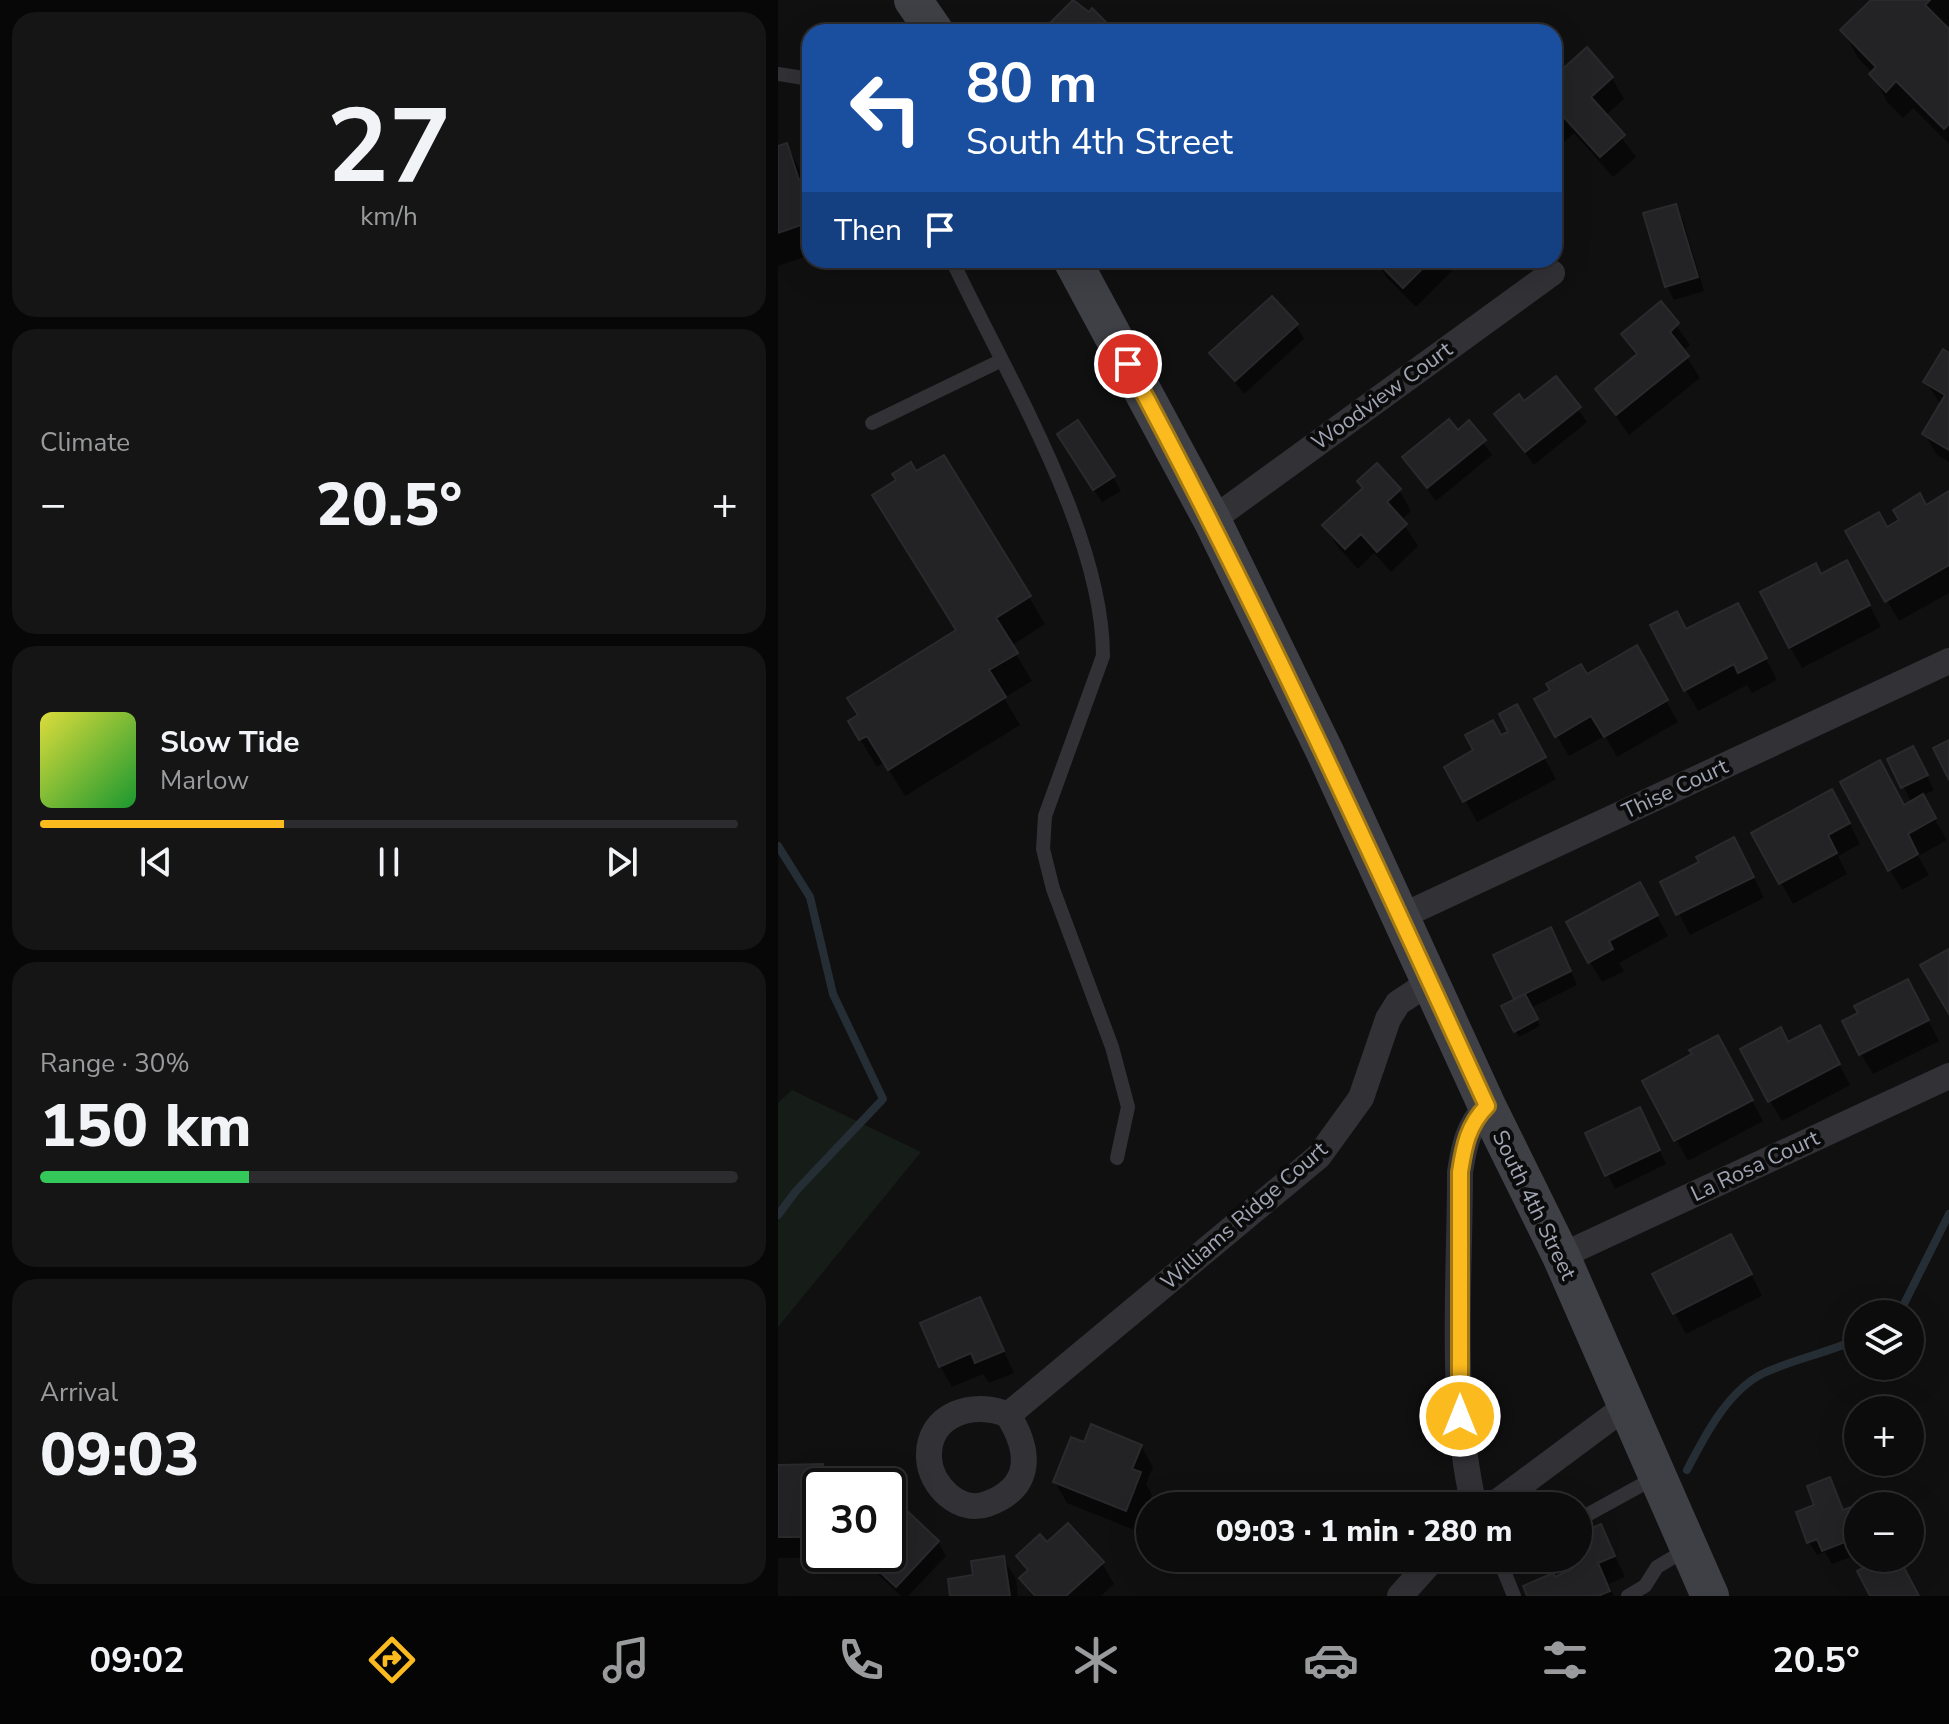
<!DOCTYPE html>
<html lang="en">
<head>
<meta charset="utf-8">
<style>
  body { margin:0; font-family:"Nunito Sans",sans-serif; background:#151516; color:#f1f3f6; height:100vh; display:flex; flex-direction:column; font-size:30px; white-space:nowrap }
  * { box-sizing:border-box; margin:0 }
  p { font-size:26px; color:#9a9b9d }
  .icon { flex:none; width:44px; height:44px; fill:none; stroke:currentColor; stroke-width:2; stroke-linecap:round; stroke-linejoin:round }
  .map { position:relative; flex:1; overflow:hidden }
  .side { display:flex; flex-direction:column; gap:12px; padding:12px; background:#070707; width:778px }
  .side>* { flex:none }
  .guide { position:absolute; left:24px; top:24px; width:760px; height:244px; border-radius:24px; box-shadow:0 8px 32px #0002,0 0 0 2px #2c2c2e; background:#1a4fa0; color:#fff; overflow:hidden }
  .tools { position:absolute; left:1066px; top:1300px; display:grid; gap:16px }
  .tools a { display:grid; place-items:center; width:80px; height:80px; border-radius:50%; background:#0c0c0d; box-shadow:0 8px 32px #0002,0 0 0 2px #2c2c2e; font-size:40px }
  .speed { position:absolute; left:24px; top:1468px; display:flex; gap:16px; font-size:40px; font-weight:700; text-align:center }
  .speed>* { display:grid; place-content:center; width:104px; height:104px; border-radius:50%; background:#0c0c0d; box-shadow:0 8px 32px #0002,0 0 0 2px #2c2c2e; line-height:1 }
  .speed .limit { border:4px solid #111; border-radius:12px; background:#fff; color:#111 }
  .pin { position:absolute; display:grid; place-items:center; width:68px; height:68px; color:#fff; margin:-34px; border:4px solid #fff; border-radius:50%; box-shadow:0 2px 8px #0007 }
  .me { position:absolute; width:88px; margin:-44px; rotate:0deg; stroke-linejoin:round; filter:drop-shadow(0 0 6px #0008) }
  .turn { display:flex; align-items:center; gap:28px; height:168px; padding:0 32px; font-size:36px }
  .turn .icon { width:104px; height:104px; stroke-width:2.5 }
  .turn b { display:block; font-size:56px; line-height:68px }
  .then { display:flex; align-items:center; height:76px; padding:0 32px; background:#0003; gap:16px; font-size:30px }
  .big { font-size:60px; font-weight:800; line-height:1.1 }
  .side .widget { flex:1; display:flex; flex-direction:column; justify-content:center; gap:12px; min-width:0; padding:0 28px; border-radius:24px; background:#151516 }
  .side .dial { align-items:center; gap:0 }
  .dial b { font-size:104px; line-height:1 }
  .song { display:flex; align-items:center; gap:24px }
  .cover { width:96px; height:96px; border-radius:12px; background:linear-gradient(135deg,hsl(60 70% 55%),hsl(130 70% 35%)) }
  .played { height:8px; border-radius:4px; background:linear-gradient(90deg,#fbba1e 35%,#2c2c2e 35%) }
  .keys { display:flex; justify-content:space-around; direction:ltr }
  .heat { display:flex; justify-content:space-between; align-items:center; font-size:44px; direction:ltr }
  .charge { height:12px; border-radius:6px; background:linear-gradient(90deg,#34c759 30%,#2c2c2e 0) }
  .trip { position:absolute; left:358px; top:1492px; width:456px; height:80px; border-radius:40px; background:#0c0c0d; box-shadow:0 8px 32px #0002,0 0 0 2px #2c2c2e; font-weight:800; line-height:80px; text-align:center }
  .menu { display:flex; height:128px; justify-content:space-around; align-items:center; background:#050505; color:#9a9b9d }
  .menu .icon { width:56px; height:56px }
  .menu .selected { color:#fbba1e }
  .menu b { font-size:36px; color:#f1f3f6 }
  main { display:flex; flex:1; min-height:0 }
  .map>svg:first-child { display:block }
</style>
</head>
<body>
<main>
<section class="side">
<div class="widget dial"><b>27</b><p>km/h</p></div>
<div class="widget"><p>Climate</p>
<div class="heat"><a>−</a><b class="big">20.5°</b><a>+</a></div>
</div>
<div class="widget">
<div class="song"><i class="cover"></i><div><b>Slow Tide</b><p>Marlow</p></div></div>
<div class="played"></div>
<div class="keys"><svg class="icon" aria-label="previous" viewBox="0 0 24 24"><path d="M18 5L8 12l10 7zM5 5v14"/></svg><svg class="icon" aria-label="pause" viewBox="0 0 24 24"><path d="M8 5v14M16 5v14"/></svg><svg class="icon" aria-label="next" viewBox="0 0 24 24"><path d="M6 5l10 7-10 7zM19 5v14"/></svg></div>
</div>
<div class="widget"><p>Range · 30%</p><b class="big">150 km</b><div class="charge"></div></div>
<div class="widget"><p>Arrival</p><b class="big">09:03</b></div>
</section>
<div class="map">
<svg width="1171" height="1596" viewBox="0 0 1171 1596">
  <rect width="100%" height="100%" fill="#101011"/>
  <path fill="#161c17" d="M14 1090 143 1152 0 1327V1103Z"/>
  <g fill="#0007">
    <path d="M1096 0H1171V25L1167 28 1171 32V144L1135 108 1125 118 1109 102 1095 73 1080 58 1065 31Z"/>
    <path d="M834 78 846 99 827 116 858 157 835 177 796 133 776 152V79Z"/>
    <path d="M8 145 32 187V255L0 266V148Z"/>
    <path d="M897 206 905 220 926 291 896 300 889 286Z"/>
    <path d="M598 260H679L681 264 638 307 609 278Z"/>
    <path d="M883 304 912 345 905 351 922 378 851 435 819 389 858 357 845 335Z"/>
    <path d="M518 325 526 339 466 394 434 353Z"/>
    <path d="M1171 355V462L1159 455 1147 434 1163 405 1148 382Z"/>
    <path d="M777 378 809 422 756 465 718 414 746 404Z"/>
    <path d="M691 423 714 455 658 501 627 458 680 433Z"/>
    <path d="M289 448 335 477 343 491 324 502Z"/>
    <path d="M120 481 251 597 267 624 233 646 254 681 226 698 242 725 127 796 106 762 99 767 72 722 180 632Z"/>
    <path d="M581 482 621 490 633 511 623 520 640 546 613 572 596 553 580 569 559 546 547 525 586 490Z"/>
    <path d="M1171 493V593L1121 621 1070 532 1109 530Z"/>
    <path d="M1043 576 1080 584 1103 627 1024 668 1012 647Z"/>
    <path d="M971 626 999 680 974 693 969 685 920 711 908 690 909 632Z"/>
    <path d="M858 648 900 722 839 757 827 736 791 756 758 700Z"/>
    <path d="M738 707 778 779 699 822 669 767 733 733Z"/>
    <path d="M1112 760 1142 763 1156 790 1143 796 1169 840 1140 856 1151 875 1124 890 1112 870 1126 807 1134 803Z"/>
    <path d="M1066 812 1082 844 1060 856 1069 874 1015 904 976 834Z"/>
    <path d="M968 861 986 898 912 935 885 883Z"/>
    <path d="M862 884 890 936 841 963 846 971 824 982 812 962Z"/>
    <path d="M780 943 799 985 753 1008 762 1026 741 1037 725 1007 739 1000 718 955Z"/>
    <path d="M1141 1002 1161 1041 1095 1074 1083 1054Z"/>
    <path d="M1010 1044 1053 1049 1072 1085 1004 1121 992 1101Z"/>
    <path d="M951 1058 985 1121 910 1161 867 1082Z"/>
    <path d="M869 1123 888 1164 837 1189 809 1134Z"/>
    <path d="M965 1257 984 1296 908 1334 877 1275Z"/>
    <path d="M202 1299 236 1373 211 1383 205 1374 174 1387 162 1366Z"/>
    <path d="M307 1444 363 1446 375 1467 368 1484 374 1495 359 1531 289 1503 277 1482Z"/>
    <path d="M44 1466 56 1486H42V1554H51V1557L0 1558V1467Z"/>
    <path d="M1051 1480 1066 1511 1072 1509 1080 1523V1554L1054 1564 1047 1552 1039 1555 1031 1542 1039 1506Z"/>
    <path d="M110 1522 160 1542 168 1556 130 1596H123L90 1565 84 1554H110Z"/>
    <path d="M823 1526 847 1577 831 1584 836 1596H751L797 1570 791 1558H800V1536Z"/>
    <path d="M269 1545 324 1563 336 1584 323 1596H254L243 1578 250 1573 240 1556Z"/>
    <path d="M225 1558 238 1579 240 1596H174Z"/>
  </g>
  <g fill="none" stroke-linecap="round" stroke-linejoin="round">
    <g stroke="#262e35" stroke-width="8">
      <path d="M0 846 32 897 55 994 105 1099 18 1191 0 1215"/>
      <path d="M1116 1314 1125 1306 1171 1214"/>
      <path d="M909 1470C926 1437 950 1390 986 1373 1016 1359 1049 1353 1080 1339"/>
    </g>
  </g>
  <g fill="#232325" stroke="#2a2a2d" stroke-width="2">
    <path d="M295 0 311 12 314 8 334 28 330 32H263Z"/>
    <path d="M1093 0H1152L1147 5 1171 29V124L1166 129 1118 81 1108 92 1091 74 1098 67 1062 30Z"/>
    <path d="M809 47 835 77 813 97 847 135 822 157 783 114 776 120V77Z"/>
    <path d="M9 143 21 180 29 177 32 186V201L25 203 32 222 0 233V146Z"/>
    <path d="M898 204 920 277 887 287 865 213Z"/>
    <path d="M597 260H653L625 288Z"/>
    <path d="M494 296 520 324 457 381 431 353Z"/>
    <path d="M883 301 901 323 892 332 911 356 838 415 817 389 859 354 843 334Z"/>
    <path d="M1165 349 1171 353V450L1144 434 1167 395 1145 382Z"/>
    <path d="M778 376 803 407 747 452 716 414 741 394 746 401Z"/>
    <path d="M671 419 680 430 691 420 708 440 649 488 624 457Z"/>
    <path d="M300 420 337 476 315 490 279 434Z"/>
    <path d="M166 455 253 596 218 618 240 653 211 670 228 697 110 770 89 736 81 740 70 721 80 715 69 698 178 630 94 495 118 480 114 474 133 462 138 471Z"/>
    <path d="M599 463 623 489 609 502 629 524 599 552 583 534 567 549 544 525 585 488 579 481Z"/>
    <path d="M1171 491V565L1107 602 1067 531 1101 512 1109 527 1121 520 1115 510 1142 493 1148 505Z"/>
    <path d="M1069 560 1092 605 1011 648 982 592 1038 563 1043 574Z"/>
    <path d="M960 603 989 658 960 673 956 664 906 691 872 625 899 611 908 629Z"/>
    <path d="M859 645 890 700 826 737 813 716 777 737 756 699 772 690 768 684 803 664 809 674Z"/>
    <path d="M739 704 768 757 685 802 666 767 695 750 687 735 715 720 723 735 730 732 721 714Z"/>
    <path d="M1171 740V780L1155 748Z"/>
    <path d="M1135 746 1150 775 1123 788 1109 759Z"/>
    <path d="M1102 760 1126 805 1145 794 1158 818 1130 834 1140 854 1110 871 1062 782Z"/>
    <path d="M1054 789 1072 823 1050 835 1059 853 1001 884 973 833Z"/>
    <path d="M956 837 976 877 898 915 882 882 921 862 918 857Z"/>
    <path d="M862 882 880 915 831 941 835 949 810 963 788 922Z"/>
    <path d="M773 927 793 971 736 999 715 955Z"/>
    <path d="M1171 949V1014L1142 965Z"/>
    <path d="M1130 979 1151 1020 1081 1055 1064 1021 1080 1013 1076 1006Z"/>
    <path d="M747 994 760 1019 736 1032 723 1006Z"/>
    <path d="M1042 1025 1062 1064 990 1102 962 1049 1003 1027 1010 1042Z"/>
    <path d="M940 1035 975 1100 896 1141 864 1081 914 1054 911 1050Z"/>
    <path d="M862 1107 882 1150 827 1176 807 1133Z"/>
    <path d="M953 1234 974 1274 895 1314 874 1274Z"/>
    <path d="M202 1297 226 1351 197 1363 193 1353 161 1367 142 1323Z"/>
    <path d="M313 1424 364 1445 354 1469 363 1472 348 1511 275 1482 293 1437 306 1442Z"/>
    <path d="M45 1464 46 1486H42L40 1495V1537H0V1465Z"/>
    <path d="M1052 1477 1065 1510 1073 1507 1080 1537 1044 1551 1039 1539 1029 1543 1018 1512 1036 1505 1029 1486Z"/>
    <path d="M123 1505 161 1541 118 1587 83 1554H110V1519Z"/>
    <path d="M290 1523 326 1562 288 1596H257L241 1578 250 1570 238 1556 262 1534 269 1542Z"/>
    <path d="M823 1524 837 1556 820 1563 832 1591 820 1596H749L745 1586 775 1573 777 1577 794 1569 789 1558H800V1534Z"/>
    <path d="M226 1556 232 1596H172L170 1579 195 1575 193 1561Z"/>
    <path d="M1104 1558H1121L1141 1596H1092L1079 1571Z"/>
  </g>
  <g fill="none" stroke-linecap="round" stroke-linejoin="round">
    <g stroke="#313136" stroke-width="14">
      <path d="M0 74 32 79"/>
      <path d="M174 260C227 373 325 532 325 656L267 816 265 849 275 889 334 1047 350 1107 339 1158"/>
      <path d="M94 423 222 361"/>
      <path d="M800 1520 878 1477"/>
      <path d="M731 1558 725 1569 736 1596"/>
      <path d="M850 1596 867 1586 879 1567 911 1548"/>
    </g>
    <g stroke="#313136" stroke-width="26">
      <path d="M434 520 774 273"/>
      <path d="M622 917 1171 661"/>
      <path d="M783 1256 1171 1076"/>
      <path d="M230 1415C252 1450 256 1487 209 1504 182 1514 152 1486 151 1458 149 1413 197 1400 230 1415L541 1156 583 1098 610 1019 620 1003 652 982"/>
      <path d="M696 1506C671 1398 682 1282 682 1172 686 1146 690 1126 709 1106"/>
      <path d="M714 1506 847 1407"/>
      <path d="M622 1596 656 1558"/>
    </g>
    <g stroke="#3f4046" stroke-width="38">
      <path d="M135 0 157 32"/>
      <path d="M294 260 434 520 547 752 709 1106 783 1256 932 1596"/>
    </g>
  </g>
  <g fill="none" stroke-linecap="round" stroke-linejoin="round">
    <defs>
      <path id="route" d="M350 364C481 606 594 856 709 1106 690 1125 686 1146 682 1172V1416"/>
    </defs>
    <use href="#route" stroke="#a37914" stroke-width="20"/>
    <use href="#route" stroke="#fbba1e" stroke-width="14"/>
  </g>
  <g text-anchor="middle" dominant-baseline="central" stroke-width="8" stroke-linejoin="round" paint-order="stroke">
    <g font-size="22" fill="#a0a5b3" stroke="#0b0b0c">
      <text transform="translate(604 396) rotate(-36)">Woodview Court</text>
      <text transform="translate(897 789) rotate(-25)">Thise Court</text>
      <text transform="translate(977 1166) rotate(-25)">La Rosa Court</text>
      <text transform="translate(756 1205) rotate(64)">South 4th Street</text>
      <text transform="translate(466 1216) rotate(-41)">Williams Ridge Court</text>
    </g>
  </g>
</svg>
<div class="tools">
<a><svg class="icon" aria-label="layers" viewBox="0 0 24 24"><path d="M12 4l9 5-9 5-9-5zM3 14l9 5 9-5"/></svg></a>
<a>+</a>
<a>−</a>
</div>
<div class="speed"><div class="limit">30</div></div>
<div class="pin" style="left:350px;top:364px;background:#d93025"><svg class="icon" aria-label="arrive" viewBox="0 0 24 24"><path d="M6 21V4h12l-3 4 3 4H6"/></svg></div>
<svg class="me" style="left:682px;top:1416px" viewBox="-20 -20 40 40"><circle r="17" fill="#fbba1e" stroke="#fff" stroke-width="3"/><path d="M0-11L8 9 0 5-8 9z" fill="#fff"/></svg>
<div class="trip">09:03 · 1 min · 280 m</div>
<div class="guide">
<div class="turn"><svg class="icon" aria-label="left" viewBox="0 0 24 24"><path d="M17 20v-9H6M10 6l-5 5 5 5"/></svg><div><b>80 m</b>South 4th Street</div></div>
<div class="then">Then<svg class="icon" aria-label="arrive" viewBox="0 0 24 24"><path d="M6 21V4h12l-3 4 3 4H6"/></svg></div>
</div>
</div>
</main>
<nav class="menu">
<b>09:02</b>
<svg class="icon selected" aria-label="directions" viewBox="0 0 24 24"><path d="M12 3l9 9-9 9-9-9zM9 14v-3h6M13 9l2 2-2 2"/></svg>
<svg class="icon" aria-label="music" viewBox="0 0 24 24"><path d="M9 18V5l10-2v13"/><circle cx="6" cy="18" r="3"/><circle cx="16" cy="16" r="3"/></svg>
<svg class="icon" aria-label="phone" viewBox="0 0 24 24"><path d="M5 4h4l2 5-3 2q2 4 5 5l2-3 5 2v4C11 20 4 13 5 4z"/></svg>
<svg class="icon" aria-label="climate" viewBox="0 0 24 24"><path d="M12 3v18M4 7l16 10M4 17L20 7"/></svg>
<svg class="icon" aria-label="car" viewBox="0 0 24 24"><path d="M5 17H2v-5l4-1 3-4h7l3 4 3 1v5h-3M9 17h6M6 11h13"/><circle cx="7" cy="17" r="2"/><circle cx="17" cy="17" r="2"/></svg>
<svg class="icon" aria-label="filters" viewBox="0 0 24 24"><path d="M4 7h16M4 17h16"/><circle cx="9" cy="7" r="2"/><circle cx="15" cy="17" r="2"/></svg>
<b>20.5°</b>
</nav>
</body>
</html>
